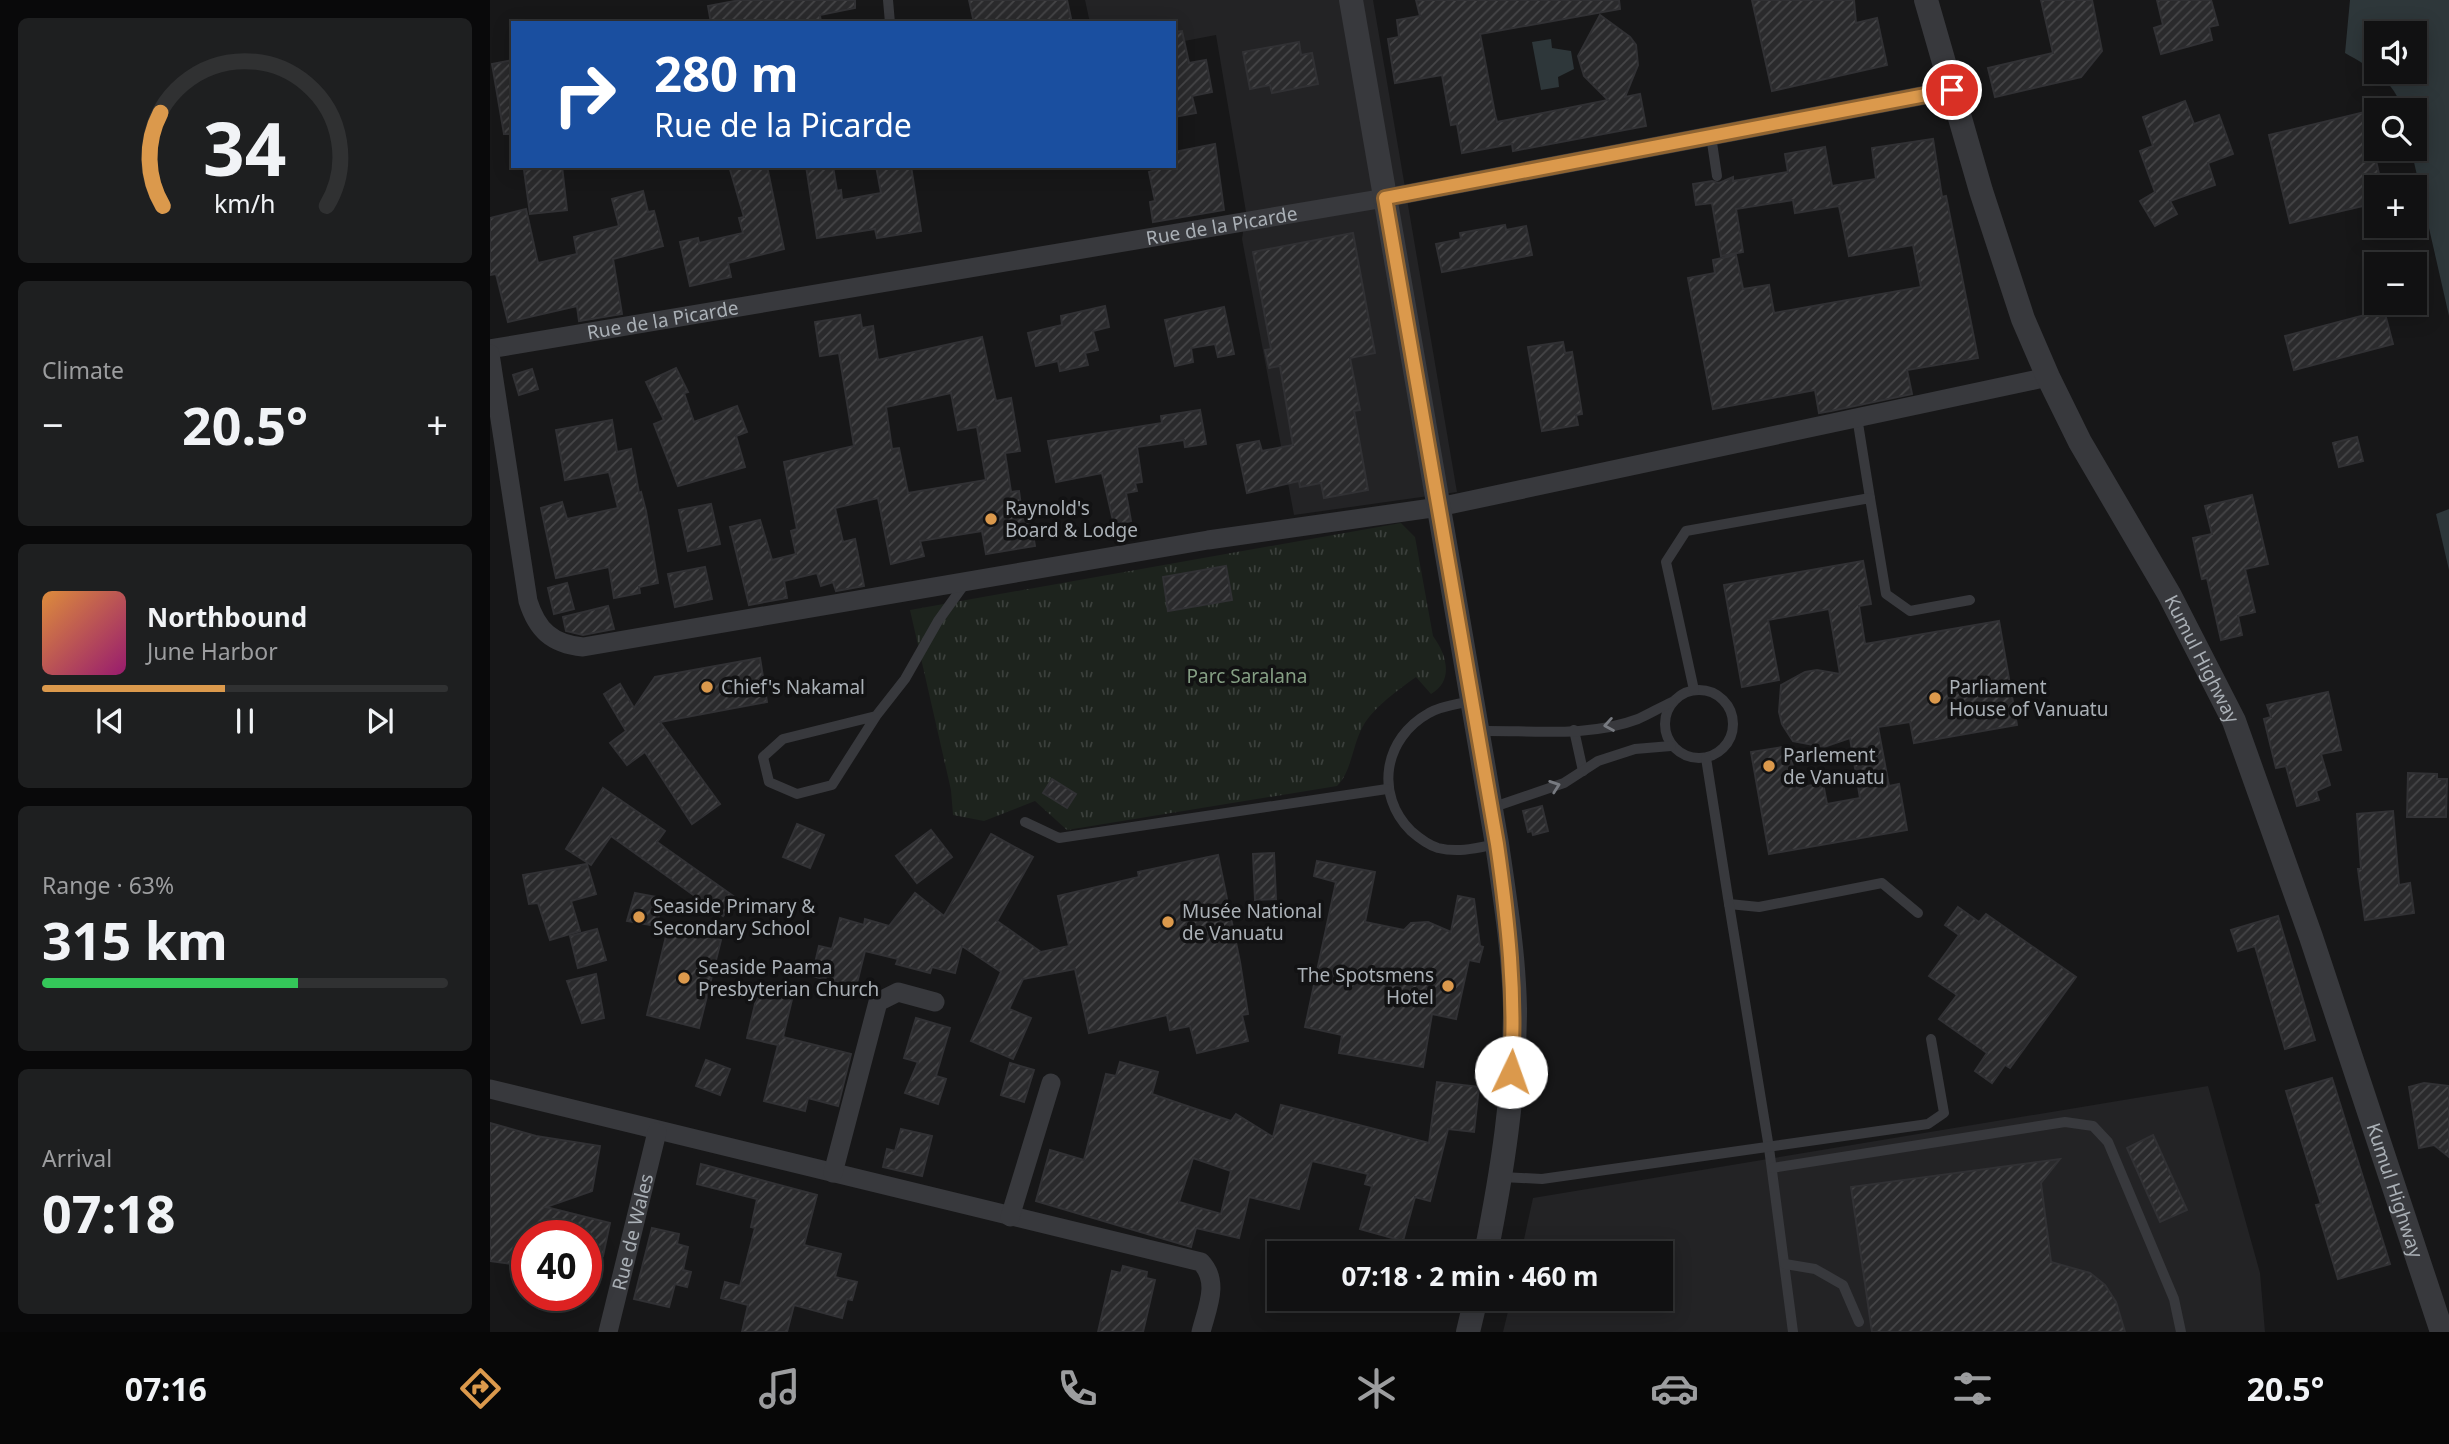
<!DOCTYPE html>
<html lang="en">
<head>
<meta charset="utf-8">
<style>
  body { margin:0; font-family:"Noto Sans",sans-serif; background:#1e1f20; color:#f1f3f6; height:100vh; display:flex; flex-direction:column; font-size:26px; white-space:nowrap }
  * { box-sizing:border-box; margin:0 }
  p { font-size:23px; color:#9c9d9f }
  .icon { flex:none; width:38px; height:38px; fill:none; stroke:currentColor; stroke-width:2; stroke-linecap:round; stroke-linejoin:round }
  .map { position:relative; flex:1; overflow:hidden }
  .panel { display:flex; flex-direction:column; gap:18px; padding:18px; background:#09090a; width:490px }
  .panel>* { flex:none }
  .top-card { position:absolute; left:21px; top:21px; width:665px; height:147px; border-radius:0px; box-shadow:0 4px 18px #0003,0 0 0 2px #303132; background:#1a4fa0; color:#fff; overflow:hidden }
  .fabs { position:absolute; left:1874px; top:21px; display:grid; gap:14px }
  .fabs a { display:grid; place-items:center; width:63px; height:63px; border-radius:0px; background:#111112; box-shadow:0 4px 18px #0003,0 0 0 2px #303132; font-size:35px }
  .speed { position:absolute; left:21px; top:1220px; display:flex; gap:14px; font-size:35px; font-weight:700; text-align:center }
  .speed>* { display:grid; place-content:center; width:91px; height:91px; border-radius:50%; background:#111112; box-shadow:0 4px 18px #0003,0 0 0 2px #303132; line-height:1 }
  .speed .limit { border:10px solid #d22; background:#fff; color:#111 }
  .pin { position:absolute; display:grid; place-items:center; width:60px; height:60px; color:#fff; margin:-30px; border:4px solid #fff; border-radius:50%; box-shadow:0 2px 7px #0007 }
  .me { position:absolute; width:77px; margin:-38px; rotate:3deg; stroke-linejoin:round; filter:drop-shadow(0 0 5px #0008) }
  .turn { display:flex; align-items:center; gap:24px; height:147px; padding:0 28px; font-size:32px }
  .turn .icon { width:91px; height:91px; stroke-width:2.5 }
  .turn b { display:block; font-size:49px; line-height:60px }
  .big { font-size:52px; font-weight:700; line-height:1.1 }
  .panel .tile { flex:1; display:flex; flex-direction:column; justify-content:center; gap:10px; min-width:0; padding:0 24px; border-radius:10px; background:#1e1f20 }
  .panel .dial { align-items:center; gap:0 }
  .dial svg { height:182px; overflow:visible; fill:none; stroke:#303132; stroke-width:7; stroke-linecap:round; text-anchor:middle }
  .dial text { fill:#f1f3f6; stroke:none }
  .song { display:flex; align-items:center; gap:21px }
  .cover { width:84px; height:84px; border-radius:10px; background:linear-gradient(135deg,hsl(30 70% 55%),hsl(320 70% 35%)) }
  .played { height:7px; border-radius:4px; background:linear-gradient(90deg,#db994c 45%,#303132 45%) }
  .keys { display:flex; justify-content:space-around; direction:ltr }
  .heat { display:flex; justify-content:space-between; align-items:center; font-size:38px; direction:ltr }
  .charge { height:10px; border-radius:5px; background:linear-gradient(90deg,#34c759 63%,#303132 0) }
  .trip { position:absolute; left:777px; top:1241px; width:406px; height:70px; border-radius:0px; background:#111112; box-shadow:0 4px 18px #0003,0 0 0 2px #303132; font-weight:700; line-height:70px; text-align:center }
  .dock { display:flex; height:112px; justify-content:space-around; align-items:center; background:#070707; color:#9c9d9f }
  .dock .icon { width:49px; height:49px }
  .dock .active { color:#db994c }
  .dock b { font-size:32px; color:#f1f3f6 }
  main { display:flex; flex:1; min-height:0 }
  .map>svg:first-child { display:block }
</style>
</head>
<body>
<main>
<section class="panel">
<div class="tile dial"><svg viewBox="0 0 100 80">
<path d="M14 69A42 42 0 1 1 86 69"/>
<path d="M14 69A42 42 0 0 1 13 28" stroke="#db994c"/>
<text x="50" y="56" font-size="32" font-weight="700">34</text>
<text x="50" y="72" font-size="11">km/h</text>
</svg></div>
<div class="tile"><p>Climate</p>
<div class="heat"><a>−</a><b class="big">20.5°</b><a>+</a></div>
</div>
<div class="tile">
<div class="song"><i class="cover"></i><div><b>Northbound</b><p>June Harbor</p></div></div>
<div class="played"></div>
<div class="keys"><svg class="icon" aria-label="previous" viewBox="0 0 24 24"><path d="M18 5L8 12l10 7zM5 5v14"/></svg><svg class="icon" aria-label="pause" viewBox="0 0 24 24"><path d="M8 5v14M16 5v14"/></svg><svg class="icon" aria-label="next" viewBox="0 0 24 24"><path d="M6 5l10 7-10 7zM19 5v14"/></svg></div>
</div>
<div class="tile"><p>Range · 63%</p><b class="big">315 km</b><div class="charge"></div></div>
<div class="tile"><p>Arrival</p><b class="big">07:18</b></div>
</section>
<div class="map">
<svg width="1959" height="1332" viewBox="0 0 1959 1332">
  <defs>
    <pattern id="park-tufts" width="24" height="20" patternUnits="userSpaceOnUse" patternTransform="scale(1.75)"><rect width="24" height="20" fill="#1d231d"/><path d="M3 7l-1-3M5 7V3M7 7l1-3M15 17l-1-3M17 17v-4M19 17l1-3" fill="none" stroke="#3b403c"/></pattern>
    <pattern id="building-hatch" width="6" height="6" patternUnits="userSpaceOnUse" patternTransform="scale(1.75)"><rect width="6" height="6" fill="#2a2a2c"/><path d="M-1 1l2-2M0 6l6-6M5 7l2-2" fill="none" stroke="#464648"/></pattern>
  </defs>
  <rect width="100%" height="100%" fill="#171718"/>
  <g fill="#232325">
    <path d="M595 0H883L967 492 804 515 752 239 756 212 726 35 684 43V23H600Z"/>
    <path d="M1718 1086 1770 1273 1775 1332H1013L1021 1299 1171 1298V1253H1031L1043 1198Z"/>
  </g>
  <path fill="url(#park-tufts)" d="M911 523 925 537 943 636C957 655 964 681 941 694L926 677C908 690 884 707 873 726 862 746 862 771 847 786L577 830 545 801 494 821 463 815 461 790 420 610Z"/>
  <g fill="#2e373a" fill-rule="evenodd">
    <path d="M1860 0H1959V316L1921 149H1925V110H1912C1906 82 1880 67 1855 53ZM1886 33H1925V72H1886Z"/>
    <path d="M1061 39 1062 48 1081 51 1084 69 1068 77 1069 87 1051 90 1042 42Z"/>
    <path d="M1959 509V570L1946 514Z"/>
  </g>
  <g fill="url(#building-hatch)" stroke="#313134" stroke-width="2" fill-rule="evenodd">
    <path d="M250 0H365V8L330 15 331 23H221L218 6Z"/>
    <path d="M479 0H577L582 23H484Z"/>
    <path d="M926 0H1129L1130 9 990 34 1005 114 1007 122 1118 100 1094 76 1088 56 1110 15 1140 37 1146 45 1148 65 1135 97 1150 94 1156 126 1023 151 1022 144 972 153 967 124 961 125 952 75 905 83 898 39 909 37 907 20 930 16Z"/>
    <path d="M1262 0H1364L1366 23 1387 18 1397 65 1282 91Z"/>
    <path d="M1551 0H1602L1612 51 1591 77 1505 97 1498 68 1563 53Z"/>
    <path d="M1667 0H1721L1728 25 1719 27 1722 40 1671 54 1664 28 1673 25Z"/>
    <path d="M692 31 699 63 716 60 722 92 702 96 706 113 684 117V32Z"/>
    <path d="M809 42 811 55 822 53 828 84 782 93 780 85 760 89 753 52Z"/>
    <path d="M23 60V134H14L2 64Z"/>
    <path d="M1695 101 1704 124 1729 115 1743 154 1718 163 1725 185 1680 201 1687 214 1665 226 1650 201 1665 192 1650 151 1663 146 1653 117Z"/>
    <path d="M1875 112 1892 187H1886V203L1800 223 1779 135Z"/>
    <path d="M1443 139 1452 197 1456 196 1488 358 1417 370 1422 394 1341 411 1329 413 1325 390 1223 409 1198 278 1225 273 1223 260 1246 255 1253 289 1279 285 1284 313 1431 287 1423 245 1359 256 1349 206 1305 213 1303 200 1246 209 1253 252 1231 256 1222 203 1206 205 1203 184 1222 181 1229 183 1243 177V181L1298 172 1295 154 1335 147 1342 186 1386 179 1382 148Z"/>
    <path d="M725 144 734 210 663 222 660 202 665 201 659 172 666 170V166H684V152Z"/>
    <path d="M72 166 77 210 40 214 34 170Z"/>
    <path d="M239 166H277L294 249 238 263 241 277 200 286 190 242 208 238 209 243 253 233 249 218 254 217Z"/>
    <path d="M316 166H343L347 191 351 190 352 200 391 193 386 166H421L431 231 387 238 385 229 327 238Z"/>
    <path d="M153 191 158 212 164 211 173 246 123 259 132 314 89 321 87 306 18 322 6 274 0 275V218L36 209 48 263 87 254 84 237 129 226 122 199Z"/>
    <path d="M1015 225 1016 230 1036 226 1042 255 952 272 946 244 971 239 970 233Z"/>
    <path d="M863 233 885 353 860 358 870 410 864 411 878 490 834 498 831 483 810 487 809 481 757 493 747 445 769 441 772 451 803 445 790 366 779 368 775 350 781 349 763 252Z"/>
    <path d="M615 306 619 327 603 331 608 350 595 353 598 365 570 371 568 361 546 366 538 333 572 325 571 316Z"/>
    <path d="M734 307 744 354 728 357 725 344 701 348 703 362 685 366 675 320Z"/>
    <path d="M1894 310 1903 344 1804 370 1795 336Z"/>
    <path d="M370 315 372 328 383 326 388 360 492 337 506 401 521 398 530 451 515 453 521 492 529 491 532 513 539 511 545 546 496 554 492 531 430 541 434 556 401 564 388 498 345 508 353 542 365 539 374 586 346 591 343 582 331 586 327 573 294 581 297 598 259 605 240 527 270 520 282 560 306 554 301 531 307 529 294 462 364 446 349 353 330 356 325 322ZM461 393 468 430 487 427 496 480 418 493 409 448 402 449 396 407Z"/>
    <path d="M1073 342 1075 353 1082 352 1092 414 1086 415 1088 425 1052 431 1038 347Z"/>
    <path d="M186 368 198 392 194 393 204 422 247 406 257 432 246 436 255 467 188 486 164 424 174 420 156 382Z"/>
    <path d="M42 369 48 389 29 395 23 375Z"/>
    <path d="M710 410 716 444 695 447 694 440 647 447 652 482 645 483 647 491 636 493 641 521 624 525 612 473 566 482 558 441 672 423 671 416Z"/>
    <path d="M122 420 127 452 141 449 149 493 151 492 156 511 168 583 149 587 150 593 124 598 119 567 66 578 51 508 72 502 77 519 128 508 119 472 75 480 66 430Z"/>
    <path d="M1867 437 1873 461 1849 467 1843 443Z"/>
    <path d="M1762 495 1778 564 1755 569 1765 612 1748 616 1752 635 1731 640 1717 578 1712 579 1703 538 1722 534 1715 506Z"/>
    <path d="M221 504 230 544 198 551 189 510Z"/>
    <path d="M1373 561 1381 604 1369 606 1375 644 1509 621 1527 725 1424 743 1420 722 1388 727 1399 786 1409 784 1417 830 1279 854 1261 752 1299 746 1307 788 1333 783 1337 804 1370 798 1360 738 1334 747 1303 741 1292 724 1289 712 1291 685 1315 672 1327 670 1350 674 1339 609 1278 620 1289 680 1252 687 1234 585Z"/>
    <path d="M736 566 742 600 678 611 673 577Z"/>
    <path d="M215 567 222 599 185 607 178 574Z"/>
    <path d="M77 583 84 609 64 614 58 588Z"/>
    <path d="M118 606 124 629 93 635 76 631 73 617Z"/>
    <path d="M270 658 277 702 170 722 230 804 202 824 155 752 137 765 120 743 136 731 114 694 130 684 144 708 165 677Z"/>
    <path d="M1838 692 1851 750 1831 754 1840 785 1826 791 1829 800 1807 806 1796 766 1786 768 1774 719 1781 717 1777 705Z"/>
    <path d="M1918 773 1947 774V779H1957L1956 817H1917Z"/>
    <path d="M562 779 586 794 577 808 553 793Z"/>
    <path d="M113 788 175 831 167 842 246 898 233 916 121 836 101 865 76 849Z"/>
    <path d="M1052 806 1058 831 1043 835 1042 831 1038 832 1033 811Z"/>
    <path d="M1903 811 1909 885 1920 883 1924 913 1875 920 1868 869H1871L1867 814Z"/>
    <path d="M307 824 334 835 320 868 293 857Z"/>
    <path d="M441 830 462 857 427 883 406 856Z"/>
    <path d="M501 834 543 857 507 921 551 952 579 946 568 896 649 877 648 872 728 855 750 962 758 1014 752 1015 758 1041 707 1053 700 1026 680 1030 677 1015 599 1033 585 969 533 979 519 1009 541 1018 523 1059 481 1041 511 972 472 946 465 973 442 967 440 973 406 964 408 959 375 951 366 987 322 976 329 946 342 949 350 918 374 925 375 919 399 926 425 893 454 916Z"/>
    <path d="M784 853 786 899 765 900 763 854Z"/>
    <path d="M827 861 885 872 875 922 914 930 921 923 938 922 961 932 968 896 984 899 990 946 993 947 989 962 979 960 966 1019 942 1014 933 1067 849 1053 852 1035 815 1027 846 882 824 876Z"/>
    <path d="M97 864 106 894 81 901 90 931 60 940 48 903 39 904 33 875Z"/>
    <path d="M145 893 172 898 167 926 137 921Z"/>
    <path d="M1468 907 1489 922 1496 914 1586 977 1520 1068 1515 1065 1502 1083 1485 1071 1497 1053 1449 1019 1467 995 1439 976 1469 935 1455 925Z"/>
    <path d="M1788 916 1825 1040 1795 1049 1765 946 1748 951 1741 930Z"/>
    <path d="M178 928 231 940 209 1028 157 1015Z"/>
    <path d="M107 929 116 960 88 968 80 936Z"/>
    <path d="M106 974 114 1018 92 1023 77 981Z"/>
    <path d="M270 983 304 991 293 1037 361 1054 348 1106 318 1098 315 1111 274 1101 288 1045 257 1038Z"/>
    <path d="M426 1018 460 1028 446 1076 456 1079 448 1104 415 1093 428 1062 414 1058Z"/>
    <path d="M216 1060 240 1069 230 1095 206 1086Z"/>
    <path d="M630 1062 668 1072 662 1094 741 1121 746 1114 783 1137 791 1105 939 1143 947 1082 989 1087 984 1132 958 1129 940 1201 925 1197 913 1241 870 1229 882 1186 875 1184 878 1174 822 1161 809 1209 759 1197 749 1238 706 1228 701 1247 546 1201 560 1150 594 1160 616 1074 626 1076ZM703 1158 741 1171 731 1214 689 1202Z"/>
    <path d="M520 1063 544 1070 534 1102 511 1095Z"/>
    <path d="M1842 1078 1900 1264 1848 1279 1826 1205 1831 1204 1796 1091Z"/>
    <path d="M1934 1083 1959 1086V1157L1944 1145 1929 1148 1919 1087Z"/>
    <path d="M0 1123 46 1136 110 1146 102 1191 56 1207 120 1223 113 1256 96 1252V1236H37V1266L0 1261Z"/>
    <path d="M411 1129 442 1136 432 1176 393 1167 397 1149 405 1151Z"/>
    <path d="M1663 1135 1697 1210 1670 1222 1637 1148Z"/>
    <path d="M1570 1159 1551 1183 1561 1262 1600 1273 1615 1285 1626 1302 1635 1332H1382L1361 1187Z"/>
    <path d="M211 1164 327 1195 314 1245 351 1254 345 1277 367 1282 362 1300 357 1299 352 1318 304 1305 297 1332H252L258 1305 231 1298 235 1282 250 1286 265 1228 261 1227 267 1199 207 1184Z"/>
    <path d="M162 1228 189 1234 187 1244 198 1247 193 1270 201 1272 197 1287 185 1284 179 1307 144 1299Z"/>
    <path d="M633 1266 657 1272 656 1278 665 1280 653 1332H608L622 1271 631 1273Z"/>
  </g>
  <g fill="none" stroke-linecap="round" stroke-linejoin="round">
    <g stroke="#38393d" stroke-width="10">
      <path d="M398 0 400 23"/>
      <path d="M1221 136 1227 176"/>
      <path d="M1367 417 1380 498"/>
      <circle cx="1209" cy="724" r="34"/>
      <path d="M1204 690 1176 562 1196 531 1380 498 1396 594 1420 611 1480 600"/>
      <path d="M981 701C968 704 950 706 939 713 894 738 884 794 921 831 929 838 938 845 948 848 969 853 987 848 1007 844"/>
      <path d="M386 716 342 785 307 794 279 782 273 757 293 739 386 716 415 679 448 621 476 582"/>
      <path d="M1084 730 1093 771"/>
      <path d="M989 731C1040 730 1098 738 1148 719 1159 714 1171 707 1182 702"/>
      <path d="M1216 758 1239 904 1269 907 1392 883 1428 913"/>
      <path d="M1001 808 1074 783 1108 761 1145 749 1181 746"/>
      <path d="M535 822 569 838 897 789"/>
      <path d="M1239 904 1279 1148 1303 1332"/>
      <path d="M1282 1168 1575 1122 1603 1126 1618 1142 1684 1299 1691 1332"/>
      <path d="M1012 1177 1052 1179 1438 1124 1454 1113 1441 1039"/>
      <path d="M1295 1264 1325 1269 1353 1285 1369 1322"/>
    </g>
    <g stroke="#38393d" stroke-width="19">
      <path id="s1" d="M0 349 895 198 1462 90"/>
      <path d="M0 354 38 601C47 630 62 644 93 647L718 540 949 507 1558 377"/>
      <path d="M0 1089 711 1262C730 1282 717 1308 711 1332"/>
      <path d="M343 1173 388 1002 408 992 445 1002"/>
      <path d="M520 1217 561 1083"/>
      <path id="s2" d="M118 1332 167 1132"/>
    </g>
    <g stroke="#38393d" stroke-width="24">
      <path d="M861 0 1007 844C1015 899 1024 954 1025 1009 1025 1091 1012 1173 996 1253"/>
      <path id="s3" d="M1436 0 1491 191 1533 319 1558 377 1590 442 1679 594 1744 721 1821 937 1952 1332"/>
      <path d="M978 1332 986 1298"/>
    </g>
  </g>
  <defs><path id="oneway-chevron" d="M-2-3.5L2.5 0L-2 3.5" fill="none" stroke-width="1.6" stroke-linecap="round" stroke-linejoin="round" transform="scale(1.75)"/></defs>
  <g stroke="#777a80">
    <use href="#oneway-chevron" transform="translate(1119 725) rotate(170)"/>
    <use href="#oneway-chevron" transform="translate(1065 786) rotate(-19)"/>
  </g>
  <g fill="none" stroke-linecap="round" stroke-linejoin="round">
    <defs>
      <path id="route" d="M1021 1072C1026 994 1018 921 1007 844L895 198 1462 90"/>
    </defs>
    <use href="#route" stroke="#8e6331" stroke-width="18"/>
    <use href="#route" stroke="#db994c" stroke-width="12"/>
  </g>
  <g fill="#db994c" stroke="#121213" stroke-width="2.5">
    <circle cx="501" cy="519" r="7"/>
    <circle cx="217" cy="687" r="7"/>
    <circle cx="1445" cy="698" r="7"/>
    <circle cx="1279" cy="766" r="7"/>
    <circle cx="149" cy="917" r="7"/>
    <circle cx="678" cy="922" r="7"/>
    <circle cx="194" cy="978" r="7"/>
    <circle cx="958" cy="986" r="7"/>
  </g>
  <g text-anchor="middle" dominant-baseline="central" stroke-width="7" stroke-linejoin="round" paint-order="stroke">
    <g font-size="19" fill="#aab0b6" stroke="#121213">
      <text stroke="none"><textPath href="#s1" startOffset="742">Rue de la Picarde</textPath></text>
      <text stroke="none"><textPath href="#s1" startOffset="175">Rue de la Picarde</textPath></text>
      <text stroke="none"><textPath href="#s3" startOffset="718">Kumul Highway</textPath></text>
      <text stroke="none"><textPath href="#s3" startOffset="1284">Kumul Highway</textPath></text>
      <text stroke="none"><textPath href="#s2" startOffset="103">Rue de Wales</textPath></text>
    </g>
    <g font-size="19" fill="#aab0b6" stroke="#121213" text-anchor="start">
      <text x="515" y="508">Raynold's<tspan x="515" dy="22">Board &amp; Lodge</tspan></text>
      <text x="231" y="687">Chief's Nakamal</text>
      <text x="1459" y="687">Parliament<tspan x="1459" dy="22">House of Vanuatu</tspan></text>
      <text x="1293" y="755">Parlement<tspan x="1293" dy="22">de Vanuatu</tspan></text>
      <text x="163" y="906">Seaside Primary &amp;<tspan x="163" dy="22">Secondary School</tspan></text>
      <text x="692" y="911">Musée National<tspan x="692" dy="22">de Vanuatu</tspan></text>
      <text x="208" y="967">Seaside Paama<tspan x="208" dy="22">Presbyterian Church</tspan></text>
      <text x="944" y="975" text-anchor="end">The Spotsmens<tspan x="944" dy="22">Hotel</tspan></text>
    </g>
    <g font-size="19" fill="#859f84" stroke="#121213">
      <text x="757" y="676">Parc Saralana</text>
    </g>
  </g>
</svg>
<div class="fabs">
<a><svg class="icon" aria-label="sound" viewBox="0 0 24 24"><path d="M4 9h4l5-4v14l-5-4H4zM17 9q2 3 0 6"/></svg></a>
<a><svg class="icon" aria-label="search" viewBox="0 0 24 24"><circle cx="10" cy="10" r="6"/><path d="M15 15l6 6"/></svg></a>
<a>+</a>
<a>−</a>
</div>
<div class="speed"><div class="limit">40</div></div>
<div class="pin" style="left:1462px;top:90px;background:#d93025"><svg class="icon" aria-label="arrive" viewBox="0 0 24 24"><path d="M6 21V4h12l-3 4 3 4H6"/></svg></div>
<svg class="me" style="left:1021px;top:1072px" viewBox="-20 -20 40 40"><circle r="19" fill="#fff"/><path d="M0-13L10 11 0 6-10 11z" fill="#db994c"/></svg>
<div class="trip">07:18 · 2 min · 460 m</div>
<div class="top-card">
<div class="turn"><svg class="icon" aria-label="right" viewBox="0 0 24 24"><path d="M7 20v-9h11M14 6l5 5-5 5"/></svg><div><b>280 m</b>Rue de la Picarde</div></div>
</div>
</div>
</main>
<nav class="dock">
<b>07:16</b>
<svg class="icon active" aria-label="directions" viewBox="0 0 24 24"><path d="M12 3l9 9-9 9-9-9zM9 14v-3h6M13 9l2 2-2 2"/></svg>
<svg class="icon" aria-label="music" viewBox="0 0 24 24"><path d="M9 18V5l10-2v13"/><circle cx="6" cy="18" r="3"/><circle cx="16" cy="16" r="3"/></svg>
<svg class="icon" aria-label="phone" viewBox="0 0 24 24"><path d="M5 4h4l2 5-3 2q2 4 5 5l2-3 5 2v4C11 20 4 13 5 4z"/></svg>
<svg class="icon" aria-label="climate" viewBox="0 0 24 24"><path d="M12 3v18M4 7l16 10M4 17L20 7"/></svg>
<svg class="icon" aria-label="car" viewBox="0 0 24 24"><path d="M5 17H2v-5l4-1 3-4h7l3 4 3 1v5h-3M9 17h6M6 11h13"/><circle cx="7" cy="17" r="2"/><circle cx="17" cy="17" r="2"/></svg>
<svg class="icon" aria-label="filters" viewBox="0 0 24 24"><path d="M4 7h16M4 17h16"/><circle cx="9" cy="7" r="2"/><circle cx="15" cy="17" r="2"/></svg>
<b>20.5°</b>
</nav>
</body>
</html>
